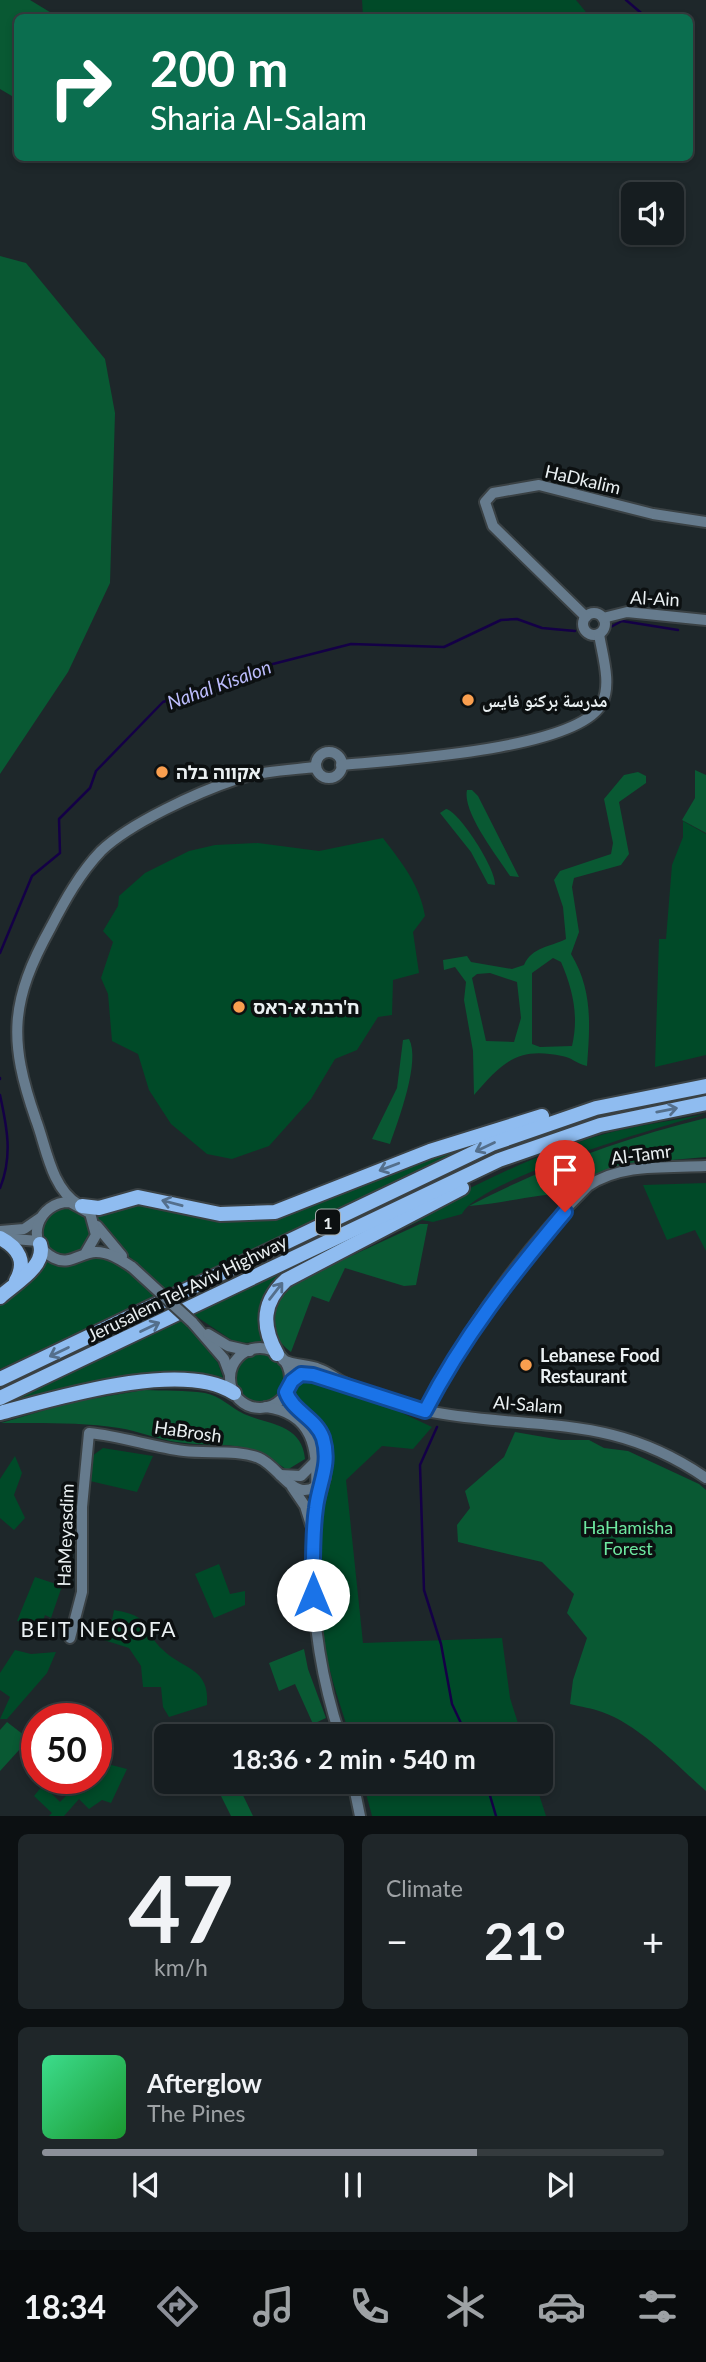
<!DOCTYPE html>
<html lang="en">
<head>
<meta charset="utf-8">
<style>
  body { margin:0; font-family:Lato,"Noto Naskh Arabic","Noto Sans Hebrew",sans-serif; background:#1f2629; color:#f1f3f6; height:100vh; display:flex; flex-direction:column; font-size:26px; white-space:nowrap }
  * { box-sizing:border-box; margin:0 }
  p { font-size:23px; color:#9ea2a5 }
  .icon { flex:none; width:38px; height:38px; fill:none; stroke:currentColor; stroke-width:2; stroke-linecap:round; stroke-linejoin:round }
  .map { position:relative; height:1816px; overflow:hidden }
  .details { display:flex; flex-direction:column; gap:18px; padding:18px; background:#0c1012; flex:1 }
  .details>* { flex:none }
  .top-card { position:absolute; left:14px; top:14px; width:679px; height:147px; border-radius:10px; box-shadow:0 4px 10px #0003,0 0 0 2px #353b3e; background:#0b6e4f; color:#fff; overflow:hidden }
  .tools { position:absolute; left:621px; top:182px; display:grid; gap:14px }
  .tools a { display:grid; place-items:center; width:63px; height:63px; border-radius:10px; background:#161d20; box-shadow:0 4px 10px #0003,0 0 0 2px #353b3e; font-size:35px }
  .speed { position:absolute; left:21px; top:1703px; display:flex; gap:14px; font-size:35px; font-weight:700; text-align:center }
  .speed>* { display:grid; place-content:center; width:91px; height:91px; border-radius:50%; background:#161d20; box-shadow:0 4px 10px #0003,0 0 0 2px #353b3e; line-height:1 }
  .speed .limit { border:10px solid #d22; background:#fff; color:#111 }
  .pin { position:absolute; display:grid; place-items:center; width:60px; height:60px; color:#fff; margin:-72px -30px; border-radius:50% 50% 50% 0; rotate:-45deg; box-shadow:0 0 7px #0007 }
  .pin .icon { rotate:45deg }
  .me { position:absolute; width:77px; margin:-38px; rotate:0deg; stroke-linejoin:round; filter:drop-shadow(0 0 5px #0008) }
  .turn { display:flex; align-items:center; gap:24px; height:147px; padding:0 21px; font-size:32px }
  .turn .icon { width:91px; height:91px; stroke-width:2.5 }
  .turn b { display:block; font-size:49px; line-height:60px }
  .big { font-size:52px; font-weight:700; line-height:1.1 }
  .details .widget { flex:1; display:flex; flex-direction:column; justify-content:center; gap:10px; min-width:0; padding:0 24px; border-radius:10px; background:#1f2629 }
  .details .dial { align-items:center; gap:0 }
  .dial b { font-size:91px; line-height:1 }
  .song { display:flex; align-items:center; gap:21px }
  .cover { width:84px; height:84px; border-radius:10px; background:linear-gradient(135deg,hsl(150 70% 55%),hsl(130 70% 35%)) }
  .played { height:7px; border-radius:4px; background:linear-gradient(90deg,#8c9099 70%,#353b3e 70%) }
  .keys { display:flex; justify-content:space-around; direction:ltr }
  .heat { display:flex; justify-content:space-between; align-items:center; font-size:38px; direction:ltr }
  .details .tiles { flex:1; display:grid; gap:18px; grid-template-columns:1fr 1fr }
  .widget:last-child { grid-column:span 2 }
  .trip { position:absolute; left:154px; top:1724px; width:399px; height:70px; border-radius:10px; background:#161d20; box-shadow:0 4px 10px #0003,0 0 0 2px #353b3e; font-weight:700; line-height:70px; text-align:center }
  .tabs { display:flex; height:112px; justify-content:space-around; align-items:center; background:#090c0d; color:#9ea2a5 }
  .tabs .icon { width:49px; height:49px }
  .tabs .current { color:#8c9099 }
  .tabs b { font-size:32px; color:#f1f3f6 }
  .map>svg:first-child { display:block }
</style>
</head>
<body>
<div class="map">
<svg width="706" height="1816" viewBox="0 0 706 1816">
  <rect width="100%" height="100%" fill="#1e272a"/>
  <g fill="#004a28">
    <path d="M362 0H576L590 17H363Z"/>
    <path d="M683 821 706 834V1055L655 1067 659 939H666L672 865 683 837Z"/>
    <path d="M383 838C402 863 420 885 425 916L413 932 419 973 393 980 392 1015 378 1017 357 1050 335 1059 311 1099 269 1146 232 1159 207 1154 171 1124 149 1090 138 1054 112 1041 108 994 101 978 113 942 103 931 118 906 119 896 145 873 189 851 215 845 258 843 319 851Z"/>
    <path d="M706 1114C662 1126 480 1179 462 1214L433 1222 422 1220 367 1245C442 1201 531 1152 616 1131 646 1124 676 1120 706 1114Z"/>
    <path d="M542 1119 167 1291 120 1248 93 1213 133 1202 288 1214 406 1165Z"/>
    <path d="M706 1183V1251L695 1230 667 1240 643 1185Z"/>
    <circle cx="66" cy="1231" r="25"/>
    <path d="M385 1222 295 1268 265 1342 236 1343 191 1313Z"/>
    <path d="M44 1253 50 1259C112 1256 111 1254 157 1296L0 1369V1304L15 1291Z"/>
    <path d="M182 1318 218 1363 224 1381 201 1377 0 1409V1403Z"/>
    <circle cx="260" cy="1378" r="24"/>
    <path d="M311 1378 342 1385 432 1427 413 1449 382 1446 346 1480 363 1643 502 1638 510 1698 522 1736H350C339 1700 325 1664 322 1626 320 1594 322 1561 322 1529 323 1500 335 1473 329 1444 324 1419 299 1414 292 1393L298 1380Z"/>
    <path d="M103 1448 153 1456 137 1492 90 1481 92 1456Z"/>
    <path d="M15 1456 22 1473 14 1495 25 1518 14 1530 0 1518V1479Z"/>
    <path d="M219 1564 230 1594 245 1591V1605L214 1618 195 1574Z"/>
    <path d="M35 1577 62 1586 51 1618 45 1615 42 1624 17 1621Z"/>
    <path d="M114 1610C154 1617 139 1626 162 1649 183 1670 210 1667 207 1705L169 1717 163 1707 161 1687H143L141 1666 129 1648 88 1635 85 1628H101L102 1620H112Z"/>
    <path d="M15 1650 31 1654 56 1652 47 1673 7 1719H0L10 1697 0 1690V1673Z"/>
    <path d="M96 1761 127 1769 111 1803 102 1800 89 1809 79 1799 64 1816H49L52 1813 34 1796 43 1785 60 1802 84 1778H96Z"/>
    <path d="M363 1782H535L546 1816H372Z"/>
  </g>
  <g fill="#095933" fill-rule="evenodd">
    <path d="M0 0H30L58 17 18 18 17 99 0 89Z"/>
    <path d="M0 256 26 263 105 359 115 413 110 583 68 672 0 774Z"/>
    <path d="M695 770 706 775V833L682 820 695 798Z"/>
    <path d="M638 772 646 776V783L619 802 629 854 621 865 574 878 572 887 579 932 571 954C593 990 590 1026 587 1066 577 1064 571 1057 562 1056 517 1046 502 1063 474 1095L473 1051 464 1000 466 982 455 967 444 970 443 960 467 956 471 962 512 969 524 965C532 947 550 947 566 939L563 907 554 880 560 871 611 854 613 843 604 799 624 775ZM553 958 561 962C573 990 579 1016 572 1046L540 1047 532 1044V973ZM490 973 517 982 521 1018 514 1042 486 1041 472 978 477 974Z"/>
    <path d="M467 790H472L478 796 519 877 510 876C497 856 462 812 467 790Z"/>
    <path d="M446 809C459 811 497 870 495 885L488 884 471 852 440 813Z"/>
    <path d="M409 1039C421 1061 398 1121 390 1144L372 1139 397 1088 403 1040Z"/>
    <path d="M706 1118V1157L626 1164 592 1176 575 1193C539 1193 506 1203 469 1206 544 1167 624 1138 706 1118Z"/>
    <path d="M420 1224H428L416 1285 404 1286 345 1268 329 1302 312 1296 291 1352C261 1329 268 1301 297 1281Z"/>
    <path d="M144 1390C164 1391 185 1390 205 1393 220 1396 230 1407 244 1414 269 1425 302 1424 305 1459L287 1470C242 1436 227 1449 176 1442 157 1439 138 1431 119 1428 80 1422 41 1423 1 1423L72 1402Z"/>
    <path d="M515 1432 561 1440H589L604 1448 628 1451 699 1484 706 1490V1791C675 1764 641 1726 602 1712 592 1708 581 1707 570 1704L573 1680 587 1638 567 1613 574 1594 542 1562 458 1542 457 1525 470 1508 465 1491 504 1457Z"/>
    <path d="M304 1649 308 1669 326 1718 313 1724 295 1684 279 1691 269 1663Z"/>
    <path d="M7 1722 29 1739 0 1771V1730Z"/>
    <path d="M240 1789 253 1816H231L221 1796Z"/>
  </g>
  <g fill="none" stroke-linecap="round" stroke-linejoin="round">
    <g stroke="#140046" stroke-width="2.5">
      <path d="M626 0 647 18"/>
      <path d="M605 630 622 621 678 630"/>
      <path d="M0 953 32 876 60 853 59 819 90 788 96 771 163 702 265 666 351 644 444 647 501 620 517 619 542 628 575 631"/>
      <path d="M0 1078V1079"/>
      <path d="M0 1095C7 1127 13 1156 0 1188"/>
      <path d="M437 1427 420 1465 424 1590 441 1644 452 1704 467 1736"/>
      <path d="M486 1782 496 1816"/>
    </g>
    <defs>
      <g id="secondary">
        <circle cx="594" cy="624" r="11"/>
        <path d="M586 617 493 526 485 502 493 493 539 485 653 514 706 522"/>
        <path d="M603 618 627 612 706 620"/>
        <circle cx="329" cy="765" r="13"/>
        <path d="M341 765C393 760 579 750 602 703 612 684 602 654 599 634"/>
        <path d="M78 1204C51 1188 46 1146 36 1120 8 1040 10 1001 51 927 65 900 80 873 101 851 130 823 198 792 237 779 262 771 290 770 316 767"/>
        <path d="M97 1226 122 1256"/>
        <path d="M0 1231 24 1229 40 1218"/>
        <path d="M3 1238 38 1241"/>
        <path d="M85 1254 96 1235 90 1213 70 1202C39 1201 22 1242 54 1258 70 1266 81 1252 96 1252 110 1252 121 1260 132 1267"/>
        <path d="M192 1322 224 1359 230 1375"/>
        <path d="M208 1334 228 1346 250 1351"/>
        <circle cx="260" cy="1378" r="30"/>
        <path d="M283 1360C295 1366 308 1364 319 1369 328 1372 335 1378 343 1382 375 1398 409 1409 444 1414 546 1430 614 1415 706 1478"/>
        <path d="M288 1387C299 1369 311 1374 328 1379"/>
        <path d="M286 1392C294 1415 320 1422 325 1447 331 1475 316 1499 314 1526 309 1599 317 1666 340 1736"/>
        <path d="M266 1407C313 1413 318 1449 316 1488"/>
        <path d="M425 1411C467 1329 522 1251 588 1186 621 1163 667 1168 706 1166"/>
        <path d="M280 1475 301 1476 316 1461"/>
        <path d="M292 1487 305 1506 311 1525"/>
        <path d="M70 1638 82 1592V1507L89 1433C121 1436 152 1447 184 1451 207 1454 237 1449 259 1458 281 1467 297 1511 325 1478"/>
        <path d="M353 1782 360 1816"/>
      </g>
      <g id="highway">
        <path d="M82 1206 99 1208 138 1197 220 1214 275 1212 430 1151 542 1116"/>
        <path d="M0 1238C19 1248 27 1262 16 1281"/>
        <path d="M0 1297C14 1284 47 1266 40 1244"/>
        <path d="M277 1354C261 1326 262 1302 286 1280L462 1188"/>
        <path d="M0 1379 492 1144 596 1108 706 1086"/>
        <path d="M0 1398 499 1160 600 1125 706 1103"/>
        <path d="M0 1413C56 1398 183 1359 234 1393"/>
      </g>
    </defs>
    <use href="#secondary" stroke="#3a4144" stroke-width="14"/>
    <use href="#highway" stroke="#3a4144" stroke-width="18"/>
    <use href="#secondary" stroke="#667b8d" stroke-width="10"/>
    <use href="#highway" stroke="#8fbcf0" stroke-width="14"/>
    <defs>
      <path id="secondary-bridge" d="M132 1267 192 1322"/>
    </defs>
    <use href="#secondary-bridge" stroke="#3a4144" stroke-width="14" stroke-linecap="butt"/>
    <use href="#secondary-bridge" stroke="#667b8d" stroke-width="10"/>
  </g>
  <defs><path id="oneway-shaft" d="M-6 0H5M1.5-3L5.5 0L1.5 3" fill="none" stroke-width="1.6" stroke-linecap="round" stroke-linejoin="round" transform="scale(1.75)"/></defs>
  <g stroke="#546f8c">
    <use href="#oneway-shaft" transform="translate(667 1110) rotate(-11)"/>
    <use href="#oneway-shaft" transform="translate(485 1147) rotate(155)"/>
    <use href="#oneway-shaft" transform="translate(389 1167) rotate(159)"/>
    <use href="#oneway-shaft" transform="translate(172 1203) rotate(-165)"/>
    <use href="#oneway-shaft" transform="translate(276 1291) rotate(-52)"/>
    <use href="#oneway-shaft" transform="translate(150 1327) rotate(-26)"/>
    <use href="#oneway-shaft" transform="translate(59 1352) rotate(154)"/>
  </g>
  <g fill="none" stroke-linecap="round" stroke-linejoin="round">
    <defs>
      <path id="route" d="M313 1595C313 1566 312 1536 316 1508 319 1482 331 1465 323 1438 316 1418 293 1412 286 1392L292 1381 301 1374 313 1375 425 1411C463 1337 512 1275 565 1212"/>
    </defs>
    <use href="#route" stroke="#114b97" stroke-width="18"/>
    <use href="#route" stroke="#1a73e8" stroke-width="12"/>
  </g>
  <g fill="#fa9f4f" stroke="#0c1011" stroke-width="2.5">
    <circle cx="468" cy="700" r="7"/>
    <circle cx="162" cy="772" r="7"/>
    <circle cx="239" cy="1007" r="7"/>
    <circle cx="526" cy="1365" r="7"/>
  </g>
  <g text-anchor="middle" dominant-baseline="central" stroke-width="7" stroke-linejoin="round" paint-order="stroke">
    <rect fill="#0c1011" stroke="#a7adae" stroke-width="2" x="316" y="1209.5" width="24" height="25" rx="5"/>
    <g font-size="16" font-weight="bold" fill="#eaf0f2">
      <text x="328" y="1222">1</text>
    </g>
    <g font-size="18" fill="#eaf0f2" stroke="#0c1011">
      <text transform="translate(583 479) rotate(13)">HaDkalim</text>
      <text transform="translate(655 598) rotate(3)">Al-Ain</text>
      <text transform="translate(641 1154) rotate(-7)">Al-Tamr</text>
      <text transform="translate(187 1288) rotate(-26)">Jerusalem Tel-Aviv Highway</text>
      <text transform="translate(528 1404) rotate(4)">Al-Salam</text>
      <text transform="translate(188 1431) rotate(8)">HaBrosh</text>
      <text transform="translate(65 1535) rotate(-88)">HaMeyasdim</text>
    </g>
    <g font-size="18" font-weight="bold" fill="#eaf0f2" stroke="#0c1011" text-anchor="start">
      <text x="482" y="700">مدرسة بركنو فايس</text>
      <text x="176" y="772">אקווה בלה</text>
      <text x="253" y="1007">ח'רבת א-ראס</text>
      <text x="540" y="1355">Lebanese Food<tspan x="540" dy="21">Restaurant</tspan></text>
    </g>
    <g font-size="18" fill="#6ee8a1" stroke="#0c1011">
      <text x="628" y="1527">HaHamisha<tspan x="628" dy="21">Forest</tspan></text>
    </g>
    <g font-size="19" font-style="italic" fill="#bdbdfd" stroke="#0c1011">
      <text transform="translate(219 684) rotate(-20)">Nahal Kisalon</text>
    </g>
    <g font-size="21" letter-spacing="2" fill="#eaf0f2" stroke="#0c1011">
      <text x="99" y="1628">BEIT NEQOFA</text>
    </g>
  </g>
</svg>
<div class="tools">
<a><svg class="icon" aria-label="sound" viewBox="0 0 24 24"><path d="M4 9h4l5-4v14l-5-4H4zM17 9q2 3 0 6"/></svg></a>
</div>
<div class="speed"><div class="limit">50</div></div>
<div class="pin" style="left:565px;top:1212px;background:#d93025"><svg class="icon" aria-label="arrive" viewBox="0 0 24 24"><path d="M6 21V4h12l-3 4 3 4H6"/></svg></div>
<svg class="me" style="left:313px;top:1595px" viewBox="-20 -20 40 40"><circle r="19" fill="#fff"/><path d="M0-13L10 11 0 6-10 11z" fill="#1a73e8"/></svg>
<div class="trip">18:36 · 2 min · 540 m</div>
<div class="top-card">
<div class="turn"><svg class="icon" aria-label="right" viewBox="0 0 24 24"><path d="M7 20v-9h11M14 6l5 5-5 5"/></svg><div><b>200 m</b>Sharia Al-Salam</div></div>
</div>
</div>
<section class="details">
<div class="tiles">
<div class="widget dial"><b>47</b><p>km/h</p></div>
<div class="widget"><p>Climate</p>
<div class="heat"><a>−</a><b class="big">21°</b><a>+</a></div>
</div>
<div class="widget">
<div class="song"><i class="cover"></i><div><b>Afterglow</b><p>The Pines</p></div></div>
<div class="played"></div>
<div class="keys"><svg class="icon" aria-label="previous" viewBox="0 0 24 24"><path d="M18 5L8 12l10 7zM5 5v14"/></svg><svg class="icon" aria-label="pause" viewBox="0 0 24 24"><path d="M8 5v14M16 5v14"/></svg><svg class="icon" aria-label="next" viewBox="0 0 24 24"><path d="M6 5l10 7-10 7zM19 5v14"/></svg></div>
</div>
</div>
</section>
<nav class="tabs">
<b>18:34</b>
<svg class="icon current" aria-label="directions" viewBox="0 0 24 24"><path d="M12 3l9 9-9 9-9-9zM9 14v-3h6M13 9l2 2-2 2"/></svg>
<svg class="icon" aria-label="music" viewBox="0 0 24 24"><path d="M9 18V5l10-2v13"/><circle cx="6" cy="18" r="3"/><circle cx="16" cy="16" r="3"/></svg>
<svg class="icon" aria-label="phone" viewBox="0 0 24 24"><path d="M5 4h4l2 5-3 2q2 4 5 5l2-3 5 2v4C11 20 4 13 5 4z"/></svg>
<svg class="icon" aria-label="climate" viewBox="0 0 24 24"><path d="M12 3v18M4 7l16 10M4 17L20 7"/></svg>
<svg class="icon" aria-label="car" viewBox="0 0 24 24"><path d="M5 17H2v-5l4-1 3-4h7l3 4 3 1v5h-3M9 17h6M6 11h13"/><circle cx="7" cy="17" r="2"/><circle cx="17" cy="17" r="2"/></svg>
<svg class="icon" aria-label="filters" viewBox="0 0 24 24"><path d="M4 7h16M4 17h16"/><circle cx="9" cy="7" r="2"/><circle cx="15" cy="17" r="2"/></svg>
</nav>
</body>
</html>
